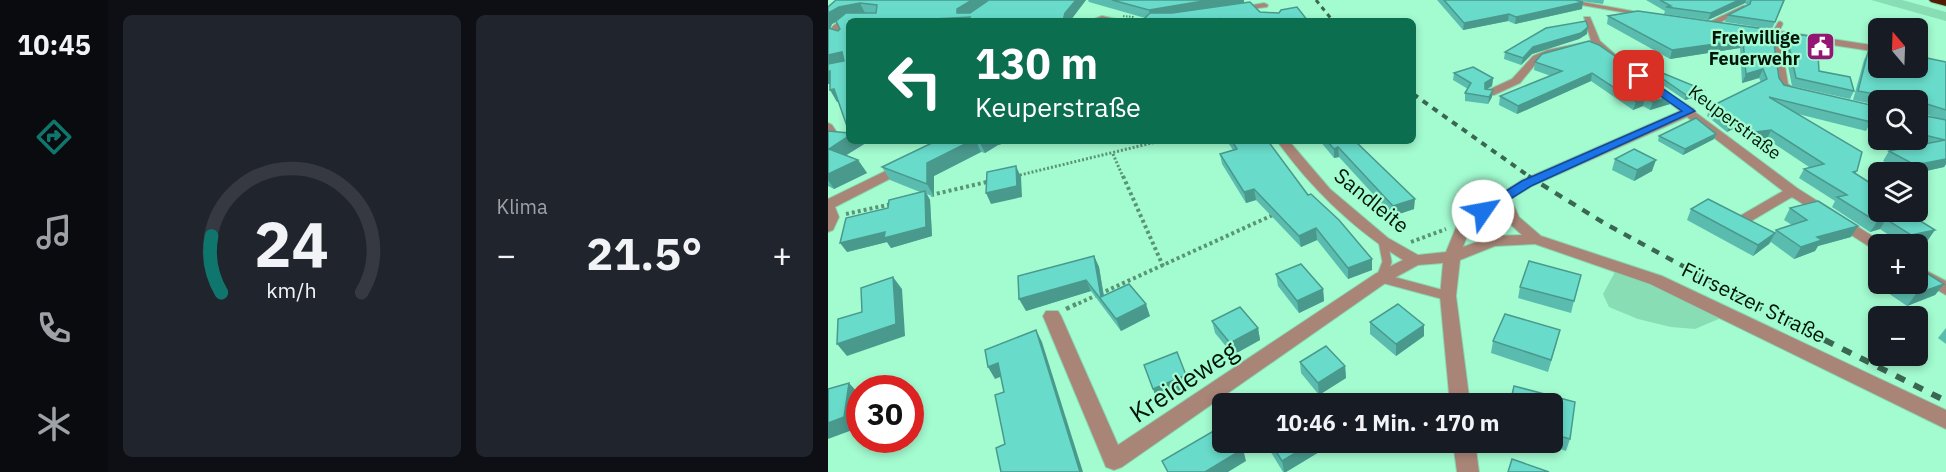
<!DOCTYPE html>
<html lang="de">
<head>
<meta charset="utf-8">
<style>
  body { margin:0; font-family:"IBM Plex Sans",sans-serif; background:#20242c; color:#f1f3f6; height:100vh; display:flex; flex-direction:column; font-size:22px; white-space:nowrap }
  * { box-sizing:border-box; margin:0 }
  p { font-size:20px; color:#9ea1a6 }
  .icon { flex:none; width:33px; height:33px; fill:none; stroke:currentColor; stroke-width:2; stroke-linecap:round; stroke-linejoin:round }
  .map { position:relative; flex:1; overflow:hidden }
  .details { display:flex; flex-direction:column; gap:15px; padding:15px; background:#0d0f14; width:720px }
  .details>* { flex:none }
  .top-card { position:absolute; left:18px; top:18px; width:570px; height:126px; border-radius:9px; box-shadow:0 3px 9px #0003; background:#0b6e4f; color:#fff; overflow:hidden }
  .needle { width:39px; rotate:341deg }
  .fabs { position:absolute; left:1040px; top:18px; display:grid; gap:12px }
  .fabs a { display:grid; place-items:center; width:60px; height:60px; border-radius:9px; background:#171b24; box-shadow:0 3px 9px #0003; font-size:30px }
  .speed { position:absolute; left:18px; top:375px; display:flex; gap:12px; font-size:30px; font-weight:700; text-align:center }
  .speed>* { display:grid; place-content:center; width:78px; height:78px; border-radius:50%; background:#171b24; box-shadow:0 3px 9px #0003; line-height:1 }
  .speed .limit { border:9px solid #d22; background:#fff; color:#111 }
  .pin { position:absolute; display:grid; place-items:center; width:51px; height:51px; color:#fff; margin:-26px; border-radius:12px; box-shadow:0 3px 9px #0006 }
  .me { position:absolute; width:66px; margin:-33px; rotate:57deg; stroke-linejoin:round; filter:drop-shadow(0 0 4px #0008) }
  .turn { display:flex; align-items:center; gap:21px; height:126px; padding:0 30px; font-size:27px }
  .turn .icon { width:78px; height:78px; stroke-width:2.5 }
  .turn b { display:block; font-size:42px; line-height:51px }
  .big { font-size:45px; font-weight:700; line-height:1.1 }
  .details .widget { flex:1; display:flex; flex-direction:column; justify-content:center; gap:9px; min-width:0; padding:0 21px; border-radius:9px; background:#20242c }
  .details .dial { align-items:center; gap:0 }
  .dial svg { height:156px; overflow:visible; fill:none; stroke:#363941; stroke-width:7; stroke-linecap:round; text-anchor:middle }
  .dial text { fill:#f1f3f6; stroke:none }
  .heat { display:flex; justify-content:space-between; align-items:center; font-size:33px; direction:ltr }
  .details .tiles { flex:1; display:grid; gap:15px; grid-template-columns:repeat(2,1fr) }
  .trip { position:absolute; left:384px; top:393px; width:351px; height:60px; border-radius:9px; background:#171b24; box-shadow:0 3px 9px #0003; font-weight:700; line-height:60px; text-align:center }
  main { display:flex; flex:1; min-height:0 }
  .menu { display:flex; flex-direction:column; width:108px; justify-content:space-around; align-items:center; background:#090b0e; color:#9ea1a6 }
  .menu .icon { width:42px; height:42px }
  .menu .active { color:#0f766e }
  .menu b { font-size:27px; color:#f1f3f6 }
  .map>svg:first-child { display:block }
</style>
</head>
<body>
<main>
<nav class="menu">
<b>10:45</b>
<svg class="icon active" aria-label="directions" viewBox="0 0 24 24"><path d="M12 3l9 9-9 9-9-9zM9 14v-3h6M13 9l2 2-2 2"/></svg>
<svg class="icon" aria-label="music" viewBox="0 0 24 24"><path d="M9 18V5l10-2v13"/><circle cx="6" cy="18" r="3"/><circle cx="16" cy="16" r="3"/></svg>
<svg class="icon" aria-label="phone" viewBox="0 0 24 24"><path d="M5 4h4l2 5-3 2q2 4 5 5l2-3 5 2v4C11 20 4 13 5 4z"/></svg>
<svg class="icon" aria-label="climate" viewBox="0 0 24 24"><path d="M12 3v18M4 7l16 10M4 17L20 7"/></svg>
</nav>
<section class="details">
<div class="tiles">
<div class="widget dial"><svg viewBox="0 0 100 80">
<path d="M14 69A42 42 0 1 1 86 69"/>
<path d="M14 69A42 42 0 0 1 9 40" stroke="#0f766e"/>
<text x="50" y="56" font-size="32" font-weight="700">24</text>
<text x="50" y="72" font-size="11">km/h</text>
</svg></div>
<div class="widget"><p>Klima</p>
<div class="heat"><a>−</a><b class="big">21.5°</b><a>+</a></div>
</div>
</div>
</section>
<div class="map">
<svg width="1118" height="472" viewBox="0 0 1118 472">
  <rect width="100%" height="100%" fill="#a3fbd0"/>
  <g fill="#88ddb4">
    <path d="M1043 0H1074L1118 12V21Z"/>
    <path d="M788 270 817 278 893 318 867 329 843 327 810 319 781 307 775 294Z"/>
  </g>
  <g fill="none" stroke-linecap="round" stroke-linejoin="round">
    <defs>
      <g id="service-far1">
        <path d="M883 24 916 8"/>
        <path d="M947 33 952 24"/>
      </g>
      <path id="service" d="M555 241 559 262 553 278 620 296"/>
      <g id="minor">
        <path d="M725 0H744L826 15 822 17Z"/>
        <path d="M436 3 440 5 439 7 406 11 402 9Z"/>
        <path d="M43 15 52 16V21H21V24L9 32 16 35V39L0 35C3 19 29 15 43 15Z"/>
        <path d="M274 16 288 19 289 21H261Z"/>
        <path d="M756 17H762L772 41 788 55V59H782L766 45 725 54 711 60 692 83 666 95H658V91L684 79 705 56 719 50 763 41Z"/>
        <path d="M925 27 1050 46V52L952 37 960 84 973 93 968 96 950 86 943 35 922 32V28Z"/>
        <path d="M827 84 866 109 867 112 969 188 1057 244H1050V251L1045 249 964 197 920 223H910L908 220 910 217 955 191 859 117 704 186 683 199 691 217 713 236 834 276 1118 410V429L822 284 707 244 667 246 632 260 628 296 642 404H622L612 296 615 263 590 265 559 282 294 467 286 470 278 467 215 316 218 311H230L233 316 290 445 547 274 575 260C525 229 483 188 449 141H461L502 189 560 238 590 255 618 252 631 220 694 180 852 111 823 89 822 87ZM672 206 680 222 694 235 665 236 635 247 643 225Z"/>
        <path d="M1089 116 1118 122V128L1089 122Z"/>
        <path d="M0 123 4 125 8 131 4 140 0 141Z"/>
        <path d="M78 161 83 162 84 165 83 168 7 207 11 217 5 230 0 232V199Z"/>
        <path d="M1089 266 1118 281V295L1089 278Z"/>
        <path d="M625 442H647L651 472H629Z"/>
      </g>
      <path id="motorway" d="M1101 0H1118V6L1103 2Z"/>
    </defs>
    <use href="#service-far1" stroke="#89d6b0" stroke-width="7"/>
    <use href="#service" stroke="#89d6b0" stroke-width="11"/>
    <use href="#minor" stroke="#89d6b0" stroke-width="2"/>
    <use href="#motorway" stroke="#89d6b0" stroke-width="2"/>
    <path stroke="#599477" stroke-width="2" stroke-dasharray="1.5 1.5" stroke-linecap="butt" d="M295 16 305 17 307 21H320"/>
    <g stroke="#599477" stroke-width="3" stroke-dasharray="2 2" stroke-linecap="butt">
      <path d="M285 154 295 177"/>
      <path d="M188 176 332 141"/>
    </g>
    <g stroke="#599477" stroke-width="4" stroke-dasharray="3 3" stroke-linecap="butt">
      <path d="M295 176 335 266"/>
      <path d="M103 195 163 181"/>
      <path d="M18 214 64 204"/>
      <path d="M583 242 618 229"/>
      <path d="M245 306 447 214"/>
    </g>
    <path stroke="#599477" stroke-width="4.5" stroke-dasharray="4 4" stroke-linecap="butt" d="M238 309 248 304"/>
    <use href="#service-far1" stroke="#a98577" stroke-width="5"/>
    <use href="#service" stroke="#a98577" stroke-width="9"/>
    <use href="#minor" fill="#a98577" fill-rule="evenodd"/>
    <use href="#motorway" fill="#531d05" fill-rule="evenodd"/>
    <path stroke="#3a6751" stroke-width="3" stroke-dasharray="4.5 4.5" stroke-linecap="butt" d="M488 0 505 21"/>
    <path stroke="#3a6751" stroke-width="4" stroke-dasharray="6 6" stroke-linecap="butt" d="M585 94 702 177"/>
    <path stroke="#3a6751" stroke-width="4.5" stroke-dasharray="8 8" stroke-linecap="butt" d="M700 176 776 223 928 306"/>
    <path stroke="#3a6751" stroke-width="6" stroke-dasharray="10 10" stroke-linecap="butt" d="M925 304 1118 401"/>
  </g>
  <g fill="#5abcae" fill-rule="evenodd">
    <path d="M8 0H258L242 21H21L10 102H9L2 84 0 7ZM8 22 12 29 10 31 2 29 4 24Z"/>
    <path d="M260 0H416V3L432 12 317 18 261 2Z"/>
    <path d="M609 0H776L775 4 753 1 754 9 687 24 680 21 635 30Z"/>
    <path d="M818 0H957L944 29 897 22 900 15 920 6 917 3 880 20 836 14 837 11Z"/>
    <path d="M780 16 944 30 951 78 956 85 1043 122 1038 131 970 114 1029 171 1027 174 1100 240 1081 244H1074L1052 229 1042 232 1004 207 1007 201 971 178 976 169 981 167 939 139 923 141 905 129 899 132 879 116 882 107 933 82 931 78 914 83 912 48 842 59 779 24Z"/>
    <path d="M958 33 991 71 1026 91 1022 99 964 86 955 41Z"/>
    <path d="M759 34 751 39 704 54 693 65 676 59 677 52Z"/>
    <path d="M761 41 842 104 822 110 815 106 805 110 763 81 689 114 671 105 672 96 723 76 706 70 707 62Z"/>
    <path d="M1040 52 1050 68 1118 62V164L1116 167 1089 173V172H1076L1055 161 1061 151 1092 145 1090 144 1092 125 1098 116 1107 117 1089 112V100H1050V105L1025 100 1036 60Z"/>
    <path d="M815 65 876 90 874 95 857 100 813 70Z"/>
    <path d="M626 73 665 78 664 86 659 89 664 97 660 104 637 101V93L640 89 625 80Z"/>
    <path d="M0 131 21 141H41L18 155 30 160 39 173 6 189 0 186Z"/>
    <path d="M888 134 886 139 855 155 830 141 831 136Z"/>
    <path d="M108 141H184L170 145 157 153 153 152 106 176V197L99 194 102 200 104 236 63 248 59 242 19 252 60 208 92 192 62 180 54 167Z"/>
    <path d="M399 141H440L480 195 544 270 520 279 489 240 473 247 428 200 418 203 394 164 392 154 405 150Z"/>
    <path d="M492 141H527L586 209 565 216 511 157 506 158Z"/>
    <path d="M787 159 824 171 806 181 784 170Z"/>
    <path d="M962 208 1023 237 990 246 987 251 966 259 943 242 941 244 925 256 859 220 863 209 947 232 948 230 964 225 956 220Z"/>
    <path d="M266 256 271 267 276 296 322 316 293 331 263 291 198 311Z"/>
    <path d="M448 274 495 289 496 301 471 313 450 286Z"/>
    <path d="M1050 279V284H1116L1107 295 1079 306 1047 284Z"/>
    <path d="M692 287 746 301 743 313 690 298Z"/>
    <path d="M384 321 430 328 432 340 405 355 387 333Z"/>
    <path d="M542 322 596 336 568 356 542 334Z"/>
    <path d="M1118 328V344L1110 338Z"/>
    <path d="M665 341 729 342 720 372 663 353Z"/>
    <path d="M472 362 517 366 518 378 491 395 473 373Z"/>
    <path d="M724 404 742 439 738 451 710 442H724Z"/>
    <path d="M440 442H506V443L458 472H455L441 449Z"/>
  </g>
  <g fill="#4a998d">
    <path d="M144 0H162L137 17 129 13V9Z"/>
    <path d="M248 0H258L242 21H235L237 13Z"/>
    <path d="M381 0H416V4L323 20 321 10Z"/>
    <path d="M911 0H918L917 3 880 20 883 13Z"/>
    <path d="M755 2 754 9 687 24 688 17Z"/>
    <path d="M32 3 37 13 17 17 4 24 0 32V13L11 7Z"/>
    <path d="M681 14 680 21 635 30 636 23Z"/>
    <path d="M760 27 759 34 751 39 704 54 693 65 695 58 705 47Z"/>
    <path d="M915 40 912 48 842 59 844 50Z"/>
    <path d="M14 52 21 63 0 67V55Z"/>
    <path d="M935 69 931 78 914 83 918 74Z"/>
    <path d="M2 71 9 83 0 84V72Z"/>
    <path d="M764 73 763 81 689 114 690 106Z"/>
    <path d="M665 78 664 86 656 91 657 83Z"/>
    <path d="M6 89 13 101 9 102 2 90Z"/>
    <path d="M665 90 664 97 660 104 661 97Z"/>
    <path d="M876 90 874 95 857 100 858 95Z"/>
    <path d="M844 96 842 104 822 110 825 102Z"/>
    <path d="M817 98 815 106 805 110 808 102Z"/>
    <path d="M909 120 905 129 899 132 903 123Z"/>
    <path d="M943 130 939 139 923 141 927 132Z"/>
    <path d="M888 134 886 139 855 155 857 149Z"/>
    <path d="M21 136V141H41L9 161 1 149Z"/>
    <path d="M143 141H148L153 152 106 176V197L99 184V163Z"/>
    <path d="M151 141H184L170 145 157 153Z"/>
    <path d="M224 141H233L225 143Z"/>
    <path d="M510 147 511 157 506 158V149Z"/>
    <path d="M1118 159V164L1116 167 1089 173V172H1082L1087 165Z"/>
    <path d="M30 160 39 173 6 189 0 180V174Z"/>
    <path d="M828 160 824 171 806 181 809 170Z"/>
    <path d="M188 166 193 177 194 197 163 204 158 193Z"/>
    <path d="M426 189 428 200 418 203 416 192Z"/>
    <path d="M97 191 102 200 104 236 63 248 59 242 19 252 12 243Z"/>
    <path d="M587 199 586 209 565 216V206Z"/>
    <path d="M1058 219 1052 229 1042 232 1049 222Z"/>
    <path d="M1030 226 1023 237 990 246 987 251 966 259 973 247 989 237Z"/>
    <path d="M488 228 489 240 473 247 471 236Z"/>
    <path d="M1107 230 1100 240 1081 244H1077L1083 235Z"/>
    <path d="M947 233 941 244 925 256 930 245Z"/>
    <path d="M266 256 271 267 277 305 273 297Z"/>
    <path d="M544 259V270L520 279V268Z"/>
    <path d="M65 277 74 289 77 336 19 356 9 344Z"/>
    <path d="M258 280 263 291 198 311 191 299Z"/>
    <path d="M1116 284 1107 295 1079 306 1088 294Z"/>
    <path d="M495 289 496 301 471 313 469 301Z"/>
    <path d="M318 304 322 316 293 331 288 319Z"/>
    <path d="M596 325V336L568 356V344Z"/>
    <path d="M430 328 432 340 405 355 402 343Z"/>
    <path d="M208 330 214 342 255 472H252Z"/>
    <path d="M170 363 177 375 167 379 160 367Z"/>
    <path d="M517 366 518 378 491 395 490 383Z"/>
    <path d="M358 375 362 387 329 401 325 389Z"/>
    <path d="M21 383 31 394 27 429 0 439V423Z"/>
    <path d="M486 442 506 443 458 472H456L454 461Z"/>
    <path d="M415 449 418 461 400 472H377Z"/>
  </g>
  <g fill="#69dbca" stroke="#4a998d" stroke-width="1.5">
    <path d="M8 0H144L129 9V13H142L161 0H248L237 13 235 21H140L142 17 106 19 104 21H21V132L6 89 2 90V71L0 72V64L16 61 14 52 0 55V28L10 31 12 29 8 21 18 13H48L49 5 32 3 11 7 0 13V7Z"/>
    <path d="M284 0H381L321 10Z"/>
    <path d="M616 0H747L755 2 688 17 681 14 636 23Z"/>
    <path d="M832 0H911L883 13 838 7 843 6Z"/>
    <path d="M923 0H956L947 22 900 15 922 4Z"/>
    <path d="M422 2 432 12 451 13 453 10 469 7 480 21H393L392 19 391 21H314L322 13H344Z"/>
    <path d="M810 11 944 30 951 78 956 85 1047 106 1043 122 941 97 1034 152 1029 171 1025 172 1050 188V212H1078L1107 230 1083 235 1058 219 1049 222 1009 197 1019 195 976 169 996 164 943 130 927 132 909 120 903 123 882 107 939 79 935 69 918 74 915 40 844 50 780 16Z"/>
    <path d="M758 21 760 27 753 33 705 47 695 58 677 52 718 28Z"/>
    <path d="M958 33 989 37 991 71 1022 77 1026 91 968 78Z"/>
    <path d="M761 41 771 45 844 96 825 102 817 98 808 102 764 73 690 106 672 96 734 71 707 62 714 54Z"/>
    <path d="M1040 52 1050 54V68H1089V56L1118 62V110L1099 104 1089 102V100H1081L1030 91Z"/>
    <path d="M815 65 876 90 858 95Z"/>
    <path d="M645 67 665 78 657 83V89L665 90 661 97 637 93 643 83 626 73Z"/>
    <path d="M1098 116 1118 120V159L1087 165 1061 151 1117 140 1096 135Z"/>
    <path d="M868 118 888 134 857 149 831 136Z"/>
    <path d="M0 131 21 133V136L1 149 30 160 0 174Z"/>
    <path d="M108 141H143L99 163V184L54 167Z"/>
    <path d="M404 141H440L480 195 483 194 511 220 544 259 520 268 488 228 471 236 426 189 416 192 392 154 409 149Z"/>
    <path d="M499 141H527L587 199 565 206 510 147 506 149Z"/>
    <path d="M806 149 828 160 809 170 787 159Z"/>
    <path d="M188 166 189 186 158 193 159 172Z"/>
    <path d="M97 191 98 227 56 238 57 232 12 243 18 218 60 208 61 200Z"/>
    <path d="M880 199 947 233 930 245 863 209Z"/>
    <path d="M990 201 1030 226 989 237 994 240 973 247 948 230 979 220 962 208Z"/>
    <path d="M266 256 273 297 301 284 318 304 288 319 258 280 191 299 190 276Z"/>
    <path d="M701 261 753 275 746 301 692 287Z"/>
    <path d="M473 264 495 289 469 301 448 274Z"/>
    <path d="M1089 267 1116 284 1088 294 1072 284H1089Z"/>
    <path d="M65 277 68 324 9 344 10 319 34 312 33 288Z"/>
    <path d="M570 304 596 325 568 344 542 322Z"/>
    <path d="M412 307 430 328 402 343 384 321Z"/>
    <path d="M677 314 732 330 723 360 665 341Z"/>
    <path d="M208 330 252 472H173L168 448 177 444 167 395 176 392 170 363 160 367 157 350Z"/>
    <path d="M498 346 517 366 490 383 472 362Z"/>
    <path d="M349 352 358 375 325 389 316 365Z"/>
    <path d="M21 383 16 417 0 423V389Z"/>
    <path d="M686 386 747 402 742 439 724 434V404H682Z"/>
    <path d="M394 426V442H410L415 449 377 472H340L334 461Z"/>
    <path d="M442 442H486L454 461Z"/>
    <path d="M684 459 721 472H680Z"/>
  </g>
  <path fill="#1a73e8" stroke="#114b97" stroke-width="1.5" d="M807 74H814L867 111 703 186 660 213H651V208L694 181 854 111 807 78Z"/>
  <defs>
    <symbol id="civic-square" viewBox="-11 -11 22 22"><rect x="-9" y="-9" width="18" height="18" rx="4" fill="#931672" stroke="#a3fbd0"/><path d="M-.6-6.5H3V-4.5H.6V-3L4-1V1h2V6H-6V1h2V-1L-.6-3ZM-1.2 2.5V6h2.4V2.5Z" fill="#fff"/></symbol>
  </defs>
  <g fill-rule="evenodd">
    <use href="#civic-square" x="976" y="30" width="33" height="33"/>
  </g>
  <g text-anchor="middle" dominant-baseline="central" stroke-width="4.5" stroke-linejoin="round" paint-order="stroke">
    <g font-size="18" font-weight="bold" fill="#00160b" stroke="#a3fbd0" text-anchor="end">
      <text x="972" y="37">Freiwillige<tspan x="972" dy="21">Feuerwehr</tspan></text>
    </g>
    <g font-size="18" fill="#00160b" stroke="#a3fbd0">
      <text transform="translate(907 122) rotate(37)">Keuperstraße</text>
    </g>
    <g font-size="21" fill="#00160b" stroke="#a3fbd0">
      <text transform="translate(544 200) rotate(39)">Sandleite</text>
      <text transform="translate(926 302) rotate(26)">Fürsetzer Straße</text>
    </g>
    <g font-size="26" fill="#00160b" stroke="#a3fbd0">
      <text transform="translate(355 381) rotate(-34)">Kreideweg</text>
    </g>
  </g>
</svg>
<div class="fabs">
<a><svg class="needle" viewBox="-14 -14 28 28"><path d="M0-13l5 13h-10z" fill="#e53935"/><path d="M0 13l5-13h-10z" fill="#9ea1a6"/></svg></a>
<a><svg class="icon" aria-label="search" viewBox="0 0 24 24"><circle cx="10" cy="10" r="6"/><path d="M15 15l6 6"/></svg></a>
<a><svg class="icon" aria-label="layers" viewBox="0 0 24 24"><path d="M12 4l9 5-9 5-9-5zM3 14l9 5 9-5"/></svg></a>
<a>+</a>
<a>−</a>
</div>
<div class="speed"><div class="limit">30</div></div>
<div class="pin" style="left:811px;top:76px;background:#d93025"><svg class="icon" aria-label="arrive" viewBox="0 0 24 24"><path d="M6 21V4h12l-3 4 3 4H6"/></svg></div>
<svg class="me" style="left:655px;top:211px" viewBox="-20 -20 40 40"><circle r="19" fill="#fff"/><path d="M0-13L10 11 0 6-10 11z" fill="#1a73e8"/></svg>
<div class="trip">10:46 · 1 Min. · 170 m</div>
<div class="top-card">
<div class="turn"><svg class="icon" aria-label="left" viewBox="0 0 24 24"><path d="M17 20v-9H6M10 6l-5 5 5 5"/></svg><div><b>130 m</b>Keuperstraße</div></div>
</div>
</div>
</main>
</body>
</html>
